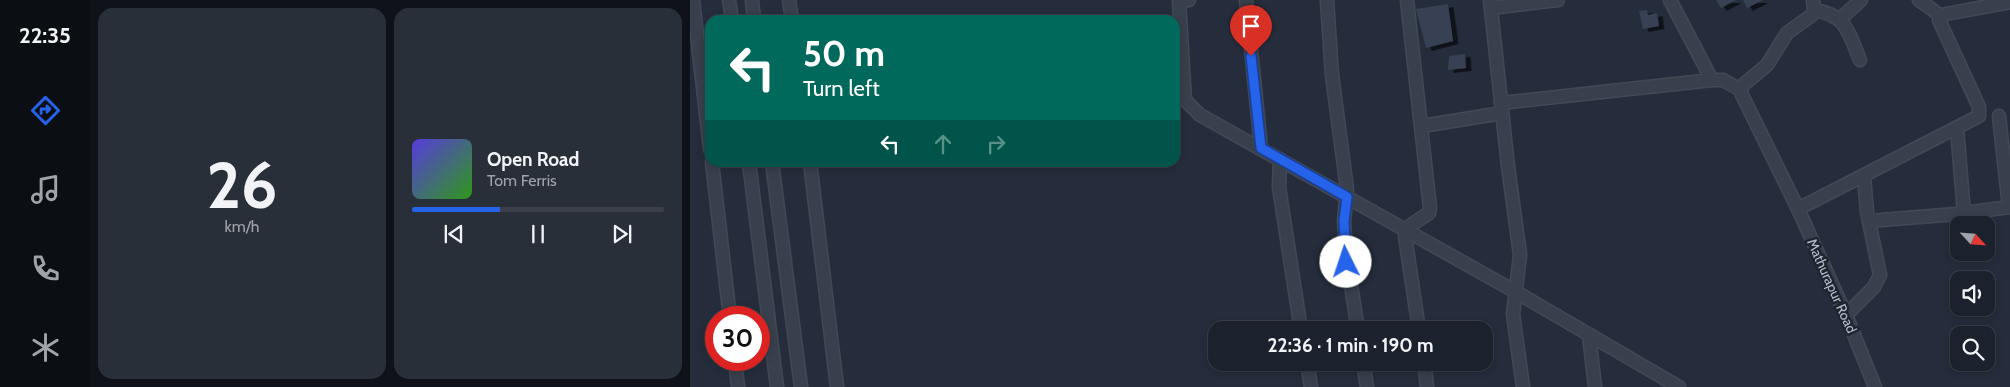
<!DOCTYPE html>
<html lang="en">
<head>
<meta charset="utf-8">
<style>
  body { margin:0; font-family:Cabin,sans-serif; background:#292f39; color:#f1f3f6; height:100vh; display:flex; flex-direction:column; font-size:19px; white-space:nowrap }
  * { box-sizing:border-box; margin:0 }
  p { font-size:16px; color:#a0a4aa }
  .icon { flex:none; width:28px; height:28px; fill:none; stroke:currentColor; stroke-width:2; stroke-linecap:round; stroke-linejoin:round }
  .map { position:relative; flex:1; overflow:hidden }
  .side { display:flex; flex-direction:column; gap:8px; padding:8px; background:#0f1319; width:600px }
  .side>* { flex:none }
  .hud { position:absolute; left:15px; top:15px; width:475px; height:152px; border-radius:15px; box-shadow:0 2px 8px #0003,0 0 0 1px #3a3f49; background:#00695c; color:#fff; overflow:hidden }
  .needle { width:32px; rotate:116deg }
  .buttons { position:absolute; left:1260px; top:216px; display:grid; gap:10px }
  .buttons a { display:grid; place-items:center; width:45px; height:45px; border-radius:10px; background:#1c222d; box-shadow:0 2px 8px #0003,0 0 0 1px #3a3f49; font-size:25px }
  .speed { position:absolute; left:15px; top:306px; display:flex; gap:10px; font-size:25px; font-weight:700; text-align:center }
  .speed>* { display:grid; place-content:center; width:65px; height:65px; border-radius:50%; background:#1c222d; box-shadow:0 2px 8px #0003,0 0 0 1px #3a3f49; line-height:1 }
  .speed .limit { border:8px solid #d22; background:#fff; color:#111 }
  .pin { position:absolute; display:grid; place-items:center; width:42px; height:42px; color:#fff; margin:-51px -21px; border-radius:50% 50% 50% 0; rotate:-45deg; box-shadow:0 0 5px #0007 }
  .pin .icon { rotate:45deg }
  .me { position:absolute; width:55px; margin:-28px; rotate:356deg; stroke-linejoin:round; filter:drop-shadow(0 0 4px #0008) }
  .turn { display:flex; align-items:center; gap:18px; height:105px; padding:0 15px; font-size:22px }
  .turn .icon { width:65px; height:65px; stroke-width:2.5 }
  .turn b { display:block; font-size:35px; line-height:42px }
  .lanes { display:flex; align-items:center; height:48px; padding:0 15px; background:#0003; justify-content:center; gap:25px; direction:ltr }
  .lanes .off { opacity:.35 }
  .side .widget { flex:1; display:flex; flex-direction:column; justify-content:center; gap:8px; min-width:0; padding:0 18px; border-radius:15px; background:#292f39 }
  .side .dial { align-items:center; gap:0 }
  .dial b { font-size:65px; line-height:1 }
  .song { display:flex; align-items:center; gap:15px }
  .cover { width:60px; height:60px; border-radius:8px; background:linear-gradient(135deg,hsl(250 70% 55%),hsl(110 70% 35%)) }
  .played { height:5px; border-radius:2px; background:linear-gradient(90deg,#2563eb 35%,#3a3f49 35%) }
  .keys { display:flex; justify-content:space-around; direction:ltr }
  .side .tiles { flex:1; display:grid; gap:8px; grid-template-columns:repeat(2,1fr) }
  .trip { position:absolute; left:518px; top:321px; width:285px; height:50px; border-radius:15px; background:#1c222d; box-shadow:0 2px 8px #0003,0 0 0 1px #3a3f49; font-weight:700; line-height:50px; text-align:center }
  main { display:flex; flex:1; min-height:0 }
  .tab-bar { display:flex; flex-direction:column; width:90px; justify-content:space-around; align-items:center; background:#0b0e12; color:#a0a4aa }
  .tab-bar .icon { width:35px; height:35px }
  .tab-bar .active { color:#2563eb }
  .tab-bar b { font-size:22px; color:#f1f3f6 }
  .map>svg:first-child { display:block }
</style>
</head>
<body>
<main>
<nav class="tab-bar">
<b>22:35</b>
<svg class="icon active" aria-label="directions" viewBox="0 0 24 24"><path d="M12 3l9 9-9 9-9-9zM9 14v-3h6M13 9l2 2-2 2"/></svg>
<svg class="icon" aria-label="music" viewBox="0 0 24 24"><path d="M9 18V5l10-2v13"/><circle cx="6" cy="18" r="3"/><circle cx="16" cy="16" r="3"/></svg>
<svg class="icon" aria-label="phone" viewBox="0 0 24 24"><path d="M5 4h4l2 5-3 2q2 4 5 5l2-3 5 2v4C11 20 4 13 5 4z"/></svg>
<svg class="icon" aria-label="climate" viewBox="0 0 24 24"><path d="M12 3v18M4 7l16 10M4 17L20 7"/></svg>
</nav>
<section class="side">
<div class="tiles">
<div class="widget dial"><b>26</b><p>km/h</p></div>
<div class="widget">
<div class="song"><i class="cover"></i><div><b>Open Road</b><p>Tom Ferris</p></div></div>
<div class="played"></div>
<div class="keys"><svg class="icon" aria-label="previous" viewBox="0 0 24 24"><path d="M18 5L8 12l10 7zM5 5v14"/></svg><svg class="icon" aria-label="pause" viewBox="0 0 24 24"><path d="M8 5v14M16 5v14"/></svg><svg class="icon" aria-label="next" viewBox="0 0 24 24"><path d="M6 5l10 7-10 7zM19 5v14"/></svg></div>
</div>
</div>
</section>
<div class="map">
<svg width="1320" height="387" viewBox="0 0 1320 387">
  <defs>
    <filter id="shadow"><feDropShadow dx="5.5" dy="3" stdDeviation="0" flood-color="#0009"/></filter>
  </defs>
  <rect width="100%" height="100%" fill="#252d3c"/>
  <g fill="#374152" filter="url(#shadow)">
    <path d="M1026 0H1046L1031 8Z"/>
    <path d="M1053 0H1073L1057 8Z"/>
    <path d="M758 4 763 41 736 48 726 9Z"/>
    <path d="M957 10 958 15 967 13 969 26 953 29 949 11Z"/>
    <path d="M775 54 776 68 758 70 759 56Z"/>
  </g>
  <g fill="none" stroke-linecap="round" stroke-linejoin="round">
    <defs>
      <g id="minor">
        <path d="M3 0 20 149"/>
        <path d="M39 0 42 20"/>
        <path d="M62 0 64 20"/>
        <path d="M99 0 102 20"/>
        <path d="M499 0 489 1 495 100 510 115 826 292 989 387"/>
        <path d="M556 0 571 148"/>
        <path d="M637 0 642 75 657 189 654 221 656 253 668 330"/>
        <path d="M717 0 740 208 739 213 721 225 715 236 729 330"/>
        <path d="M800 0 818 166 830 255 823 314 833 387"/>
        <path d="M980 0 1022 80"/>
        <path d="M1123 0 1124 10 1122 15 1097 33 1077 65 1053 85 1051 90 1052 95 1108 209 1156 315 1185 387"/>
        <path d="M1229 0 1251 16"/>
        <path d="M801 8 868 0"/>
        <path d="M1124 10C1157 15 1158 32 1170 60"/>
        <path d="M1150 19 1171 0"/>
        <path d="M811 103 1022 80H1033L1051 90"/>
        <path d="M1309 116 1319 207"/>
        <path d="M732 126 812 113"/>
        <path d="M1267 128 1274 214"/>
        <path d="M590 159 589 187 611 330"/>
        <path d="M22 162 40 318"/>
        <path d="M59 162 87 387"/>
        <path d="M82 162 111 387"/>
        <path d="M120 162 147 387"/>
        <path d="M1108 209 1289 116V107L1249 20 1251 16 1256 14 1320 2"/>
        <path d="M1179 221 1266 214 1320 207"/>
        <path d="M1156 315 1184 287 1190 275 1177 212 1174 176"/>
        <path d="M899 335 905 387"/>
        <path d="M45 360 48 387"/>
        <path d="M617 362 621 387"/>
        <path d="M673 362 677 387"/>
        <path d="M734 362 737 387"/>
      </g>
    </defs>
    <use href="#minor" stroke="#424955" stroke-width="15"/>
    <use href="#minor" stroke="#39404d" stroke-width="12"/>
  </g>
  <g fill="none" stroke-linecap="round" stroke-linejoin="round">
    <defs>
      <path id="route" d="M561 56 571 148 657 197 654 221 656 262"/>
    </defs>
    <use href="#route" stroke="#184099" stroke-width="12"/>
    <use href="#route" stroke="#2563eb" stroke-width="9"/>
  </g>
  <g text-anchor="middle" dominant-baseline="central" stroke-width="5" stroke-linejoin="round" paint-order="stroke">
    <g font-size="14" fill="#b5bbc8" stroke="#1e2531">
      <text transform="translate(1142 286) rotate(66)">Mathurapur Road</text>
    </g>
  </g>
</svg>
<div class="buttons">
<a><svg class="needle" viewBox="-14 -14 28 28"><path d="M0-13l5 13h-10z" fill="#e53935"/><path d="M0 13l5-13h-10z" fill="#a0a4aa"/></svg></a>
<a><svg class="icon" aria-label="sound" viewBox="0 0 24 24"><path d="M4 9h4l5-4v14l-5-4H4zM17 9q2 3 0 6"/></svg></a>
<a><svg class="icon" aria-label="search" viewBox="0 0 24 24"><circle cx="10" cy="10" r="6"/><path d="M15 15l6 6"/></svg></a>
</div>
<div class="speed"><div class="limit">30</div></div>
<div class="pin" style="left:561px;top:56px;background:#d93025"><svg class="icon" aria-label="arrive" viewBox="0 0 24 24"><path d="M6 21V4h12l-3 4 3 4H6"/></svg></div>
<svg class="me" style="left:656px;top:262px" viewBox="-20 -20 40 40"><circle r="19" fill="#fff"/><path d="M0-13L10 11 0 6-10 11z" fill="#2563eb"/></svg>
<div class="trip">22:36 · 1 min · 190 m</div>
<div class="hud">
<div class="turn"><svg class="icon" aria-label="left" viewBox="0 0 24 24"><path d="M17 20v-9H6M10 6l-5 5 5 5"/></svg><div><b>50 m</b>Turn left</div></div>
<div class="lanes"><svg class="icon" aria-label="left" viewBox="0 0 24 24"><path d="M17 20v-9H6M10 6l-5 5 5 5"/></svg><svg class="icon off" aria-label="ahead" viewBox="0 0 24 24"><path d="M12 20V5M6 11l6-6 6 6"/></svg><svg class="icon off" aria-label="right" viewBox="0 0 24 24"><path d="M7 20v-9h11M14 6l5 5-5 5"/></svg></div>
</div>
</div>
</main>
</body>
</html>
